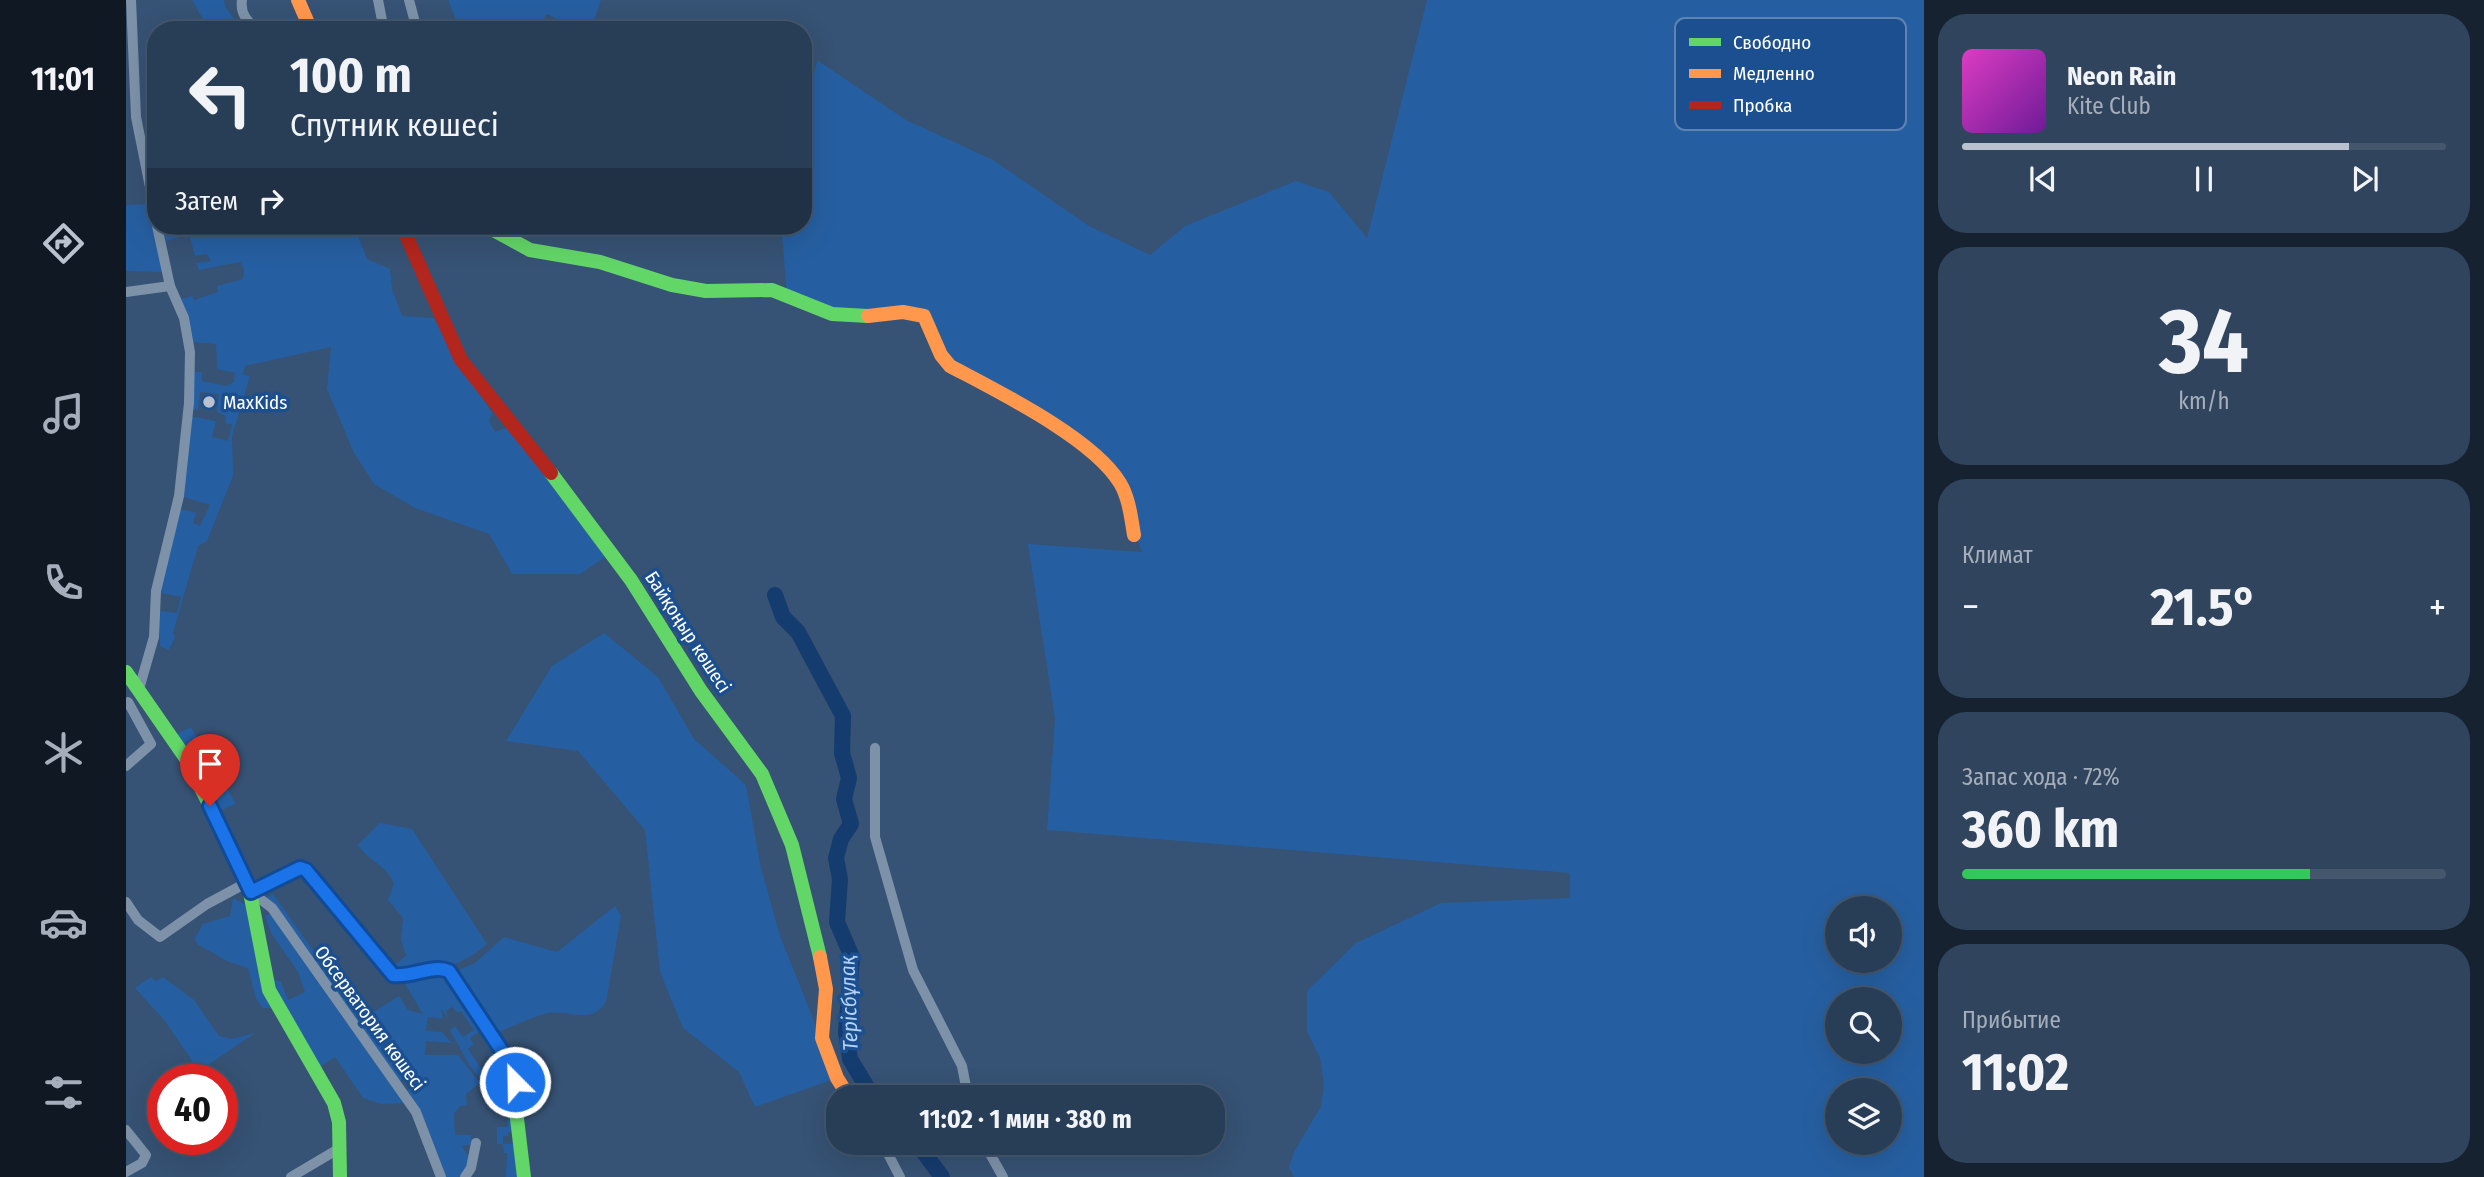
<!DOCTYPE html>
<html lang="ru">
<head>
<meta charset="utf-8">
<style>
  body { margin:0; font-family:"Fira Sans Condensed",sans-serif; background:#30455d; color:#f1f3f6; height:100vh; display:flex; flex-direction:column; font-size:26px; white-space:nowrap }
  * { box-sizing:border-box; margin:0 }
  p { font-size:23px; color:#a5aeba }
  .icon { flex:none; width:38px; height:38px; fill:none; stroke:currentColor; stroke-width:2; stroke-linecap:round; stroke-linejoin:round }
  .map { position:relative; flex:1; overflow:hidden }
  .sheet { display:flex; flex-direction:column; gap:14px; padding:14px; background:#162230; width:560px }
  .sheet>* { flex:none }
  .top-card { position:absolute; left:21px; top:21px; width:665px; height:214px; border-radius:28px; box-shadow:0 7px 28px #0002,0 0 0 2px #44576d; background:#283e57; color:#f1f3f6; overflow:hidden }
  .controls { position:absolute; left:1699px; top:896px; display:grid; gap:14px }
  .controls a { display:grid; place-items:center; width:77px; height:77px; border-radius:50%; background:#283e57; box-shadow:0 7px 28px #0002,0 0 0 2px #44576d; font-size:35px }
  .speed { position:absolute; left:21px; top:1064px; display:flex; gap:14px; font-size:35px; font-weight:700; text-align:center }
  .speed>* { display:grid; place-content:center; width:91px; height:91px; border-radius:50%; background:#283e57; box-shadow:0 7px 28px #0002,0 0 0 2px #44576d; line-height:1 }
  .speed .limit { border:10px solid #d22; background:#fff; color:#111 }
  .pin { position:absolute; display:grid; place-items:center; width:60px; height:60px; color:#fff; margin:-72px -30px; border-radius:50% 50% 50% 0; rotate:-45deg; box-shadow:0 0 7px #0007 }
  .pin .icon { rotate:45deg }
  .me { position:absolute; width:77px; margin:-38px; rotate:337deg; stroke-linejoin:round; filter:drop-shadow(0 0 5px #0008) }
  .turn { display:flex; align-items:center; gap:24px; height:147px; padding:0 28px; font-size:32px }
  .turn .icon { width:91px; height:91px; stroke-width:2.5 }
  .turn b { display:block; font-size:49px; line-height:60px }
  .then { display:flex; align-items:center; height:66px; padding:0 28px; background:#0003; gap:14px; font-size:26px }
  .big { font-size:52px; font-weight:700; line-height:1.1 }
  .sheet .tile { flex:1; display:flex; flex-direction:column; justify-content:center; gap:10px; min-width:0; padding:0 24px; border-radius:28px; background:#30455d }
  .sheet .dial { align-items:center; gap:0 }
  .dial b { font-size:91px; line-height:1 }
  .song { display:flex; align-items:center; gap:21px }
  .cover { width:84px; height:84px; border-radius:10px; background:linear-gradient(135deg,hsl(310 70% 55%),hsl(280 70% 35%)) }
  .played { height:7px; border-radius:4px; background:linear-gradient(90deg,#b9c2ce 80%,#44576d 80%) }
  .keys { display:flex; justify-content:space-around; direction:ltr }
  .heat { display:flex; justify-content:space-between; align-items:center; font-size:38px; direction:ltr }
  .charge { height:10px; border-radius:5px; background:linear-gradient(90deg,#34c759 72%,#44576d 0) }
  .trip { position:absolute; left:700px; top:1085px; width:399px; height:70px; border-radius:28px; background:#283e57; box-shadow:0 7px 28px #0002,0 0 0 2px #44576d; font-weight:700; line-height:70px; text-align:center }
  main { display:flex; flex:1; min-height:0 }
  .menu { display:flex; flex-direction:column; width:126px; justify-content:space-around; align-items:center; background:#101923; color:#a5aeba }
  .menu .icon { width:49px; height:49px }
  .menu .current { color:#b9c2ce }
  .menu b { font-size:32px; color:#f1f3f6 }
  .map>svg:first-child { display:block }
</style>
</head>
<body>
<main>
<nav class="menu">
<b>11:01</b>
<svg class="icon current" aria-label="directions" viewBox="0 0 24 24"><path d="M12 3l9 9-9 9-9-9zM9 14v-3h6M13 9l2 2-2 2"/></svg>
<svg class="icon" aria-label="music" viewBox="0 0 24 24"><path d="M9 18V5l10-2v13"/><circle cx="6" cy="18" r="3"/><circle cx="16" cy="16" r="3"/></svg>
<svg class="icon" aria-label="phone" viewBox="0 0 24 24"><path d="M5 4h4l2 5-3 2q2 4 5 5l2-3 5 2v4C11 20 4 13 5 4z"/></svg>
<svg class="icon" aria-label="climate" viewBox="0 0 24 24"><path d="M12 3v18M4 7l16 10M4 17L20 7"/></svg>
<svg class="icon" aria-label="car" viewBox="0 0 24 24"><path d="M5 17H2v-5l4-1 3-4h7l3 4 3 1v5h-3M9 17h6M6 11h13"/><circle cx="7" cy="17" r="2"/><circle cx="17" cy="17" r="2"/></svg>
<svg class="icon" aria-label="filters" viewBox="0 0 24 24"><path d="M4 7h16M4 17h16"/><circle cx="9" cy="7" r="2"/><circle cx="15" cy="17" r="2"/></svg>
</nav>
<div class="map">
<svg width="1798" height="1177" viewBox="0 0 1798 1177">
  <rect width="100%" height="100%" fill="#365274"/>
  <g fill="#265fa1" fill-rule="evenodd">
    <path d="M66 0H98L99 7 117 30H83Z"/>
    <path d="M322 0H475L465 30H454L421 14 409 30H334Z"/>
    <path d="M1301 0H1798V1177H1168L1163 1167 1168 1152 1195 1106 1198 1085 1194 1058 1181 1031V991L1230 943 1315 903 1444 898V873L921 830 929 719 902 544 1016 552 989 474 815 355 798 316 729 318 661 297 656 233 657 226H677V127L691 60 780 120 867 160 963 226 1024 255 1059 226 1170 181 1203 192 1241 238ZM1712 908H1764V961H1712ZM1712 999H1764V1052H1712ZM1712 1090H1764V1143H1712Z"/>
    <path d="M25 204 36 272 0 271V205Z"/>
    <path d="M37 226H228L241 259 264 269 266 289 276 316 308 318C324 352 347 381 366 413L363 421 369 432 380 428C417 466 453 510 479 557L454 574H386L363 534 289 508 248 484 228 453 201 389 205 347 119 366 117 375 124 376 106 436 107 476 81 541 72 546 47 633 49 637 43 650 34 646 33 611 51 613 55 597 36 593 34 586 54 509 70 513 67 523 74 526 84 505 58 497 63 416 90 421 86 437 102 441 106 425 99 423 100 416 91 412 93 394 74 392 72 410 66 409 68 372H76V381L100 386 108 382 109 373 91 369 90 344 66 342 55 299 66 296 68 300 92 292 91 286 117 279 118 269 114 262 73 270 70 263 85 261 81 254 69 256 63 234 40 241Z"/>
    <path d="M478 633 532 677 568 739 620 785 634 864 654 936 711 1078 629 1107 613 1072 557 1028 534 972 519 830 452 751 380 741 426 666Z"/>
    <path d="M65 727 110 804 92 811 51 734Z"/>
    <path d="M254 823 286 829 361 944C330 971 306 970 267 975V966L280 956 275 940 277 918 262 900 268 884C261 865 243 862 232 845Z"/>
    <path d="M147 894 236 1019 273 996 282 1010 297 1014 276 979 317 972 359 1028 344 1038 348 1044 342 1049 357 1071 368 1063 362 1055 372 1049 388 1094 370 1096 343 1065 324 1030 329 1026 337 1037 348 1030 335 1011 332 1013 326 1007 320 1011 322 1019 315 1008 317 1019 302 1017 300 1031 316 1032 326 1043 300 1041 299 1055H332L354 1083 340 1094 341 1105 334 1106 328 1114 329 1135H345L346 1144 336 1146 346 1162 335 1177H317L293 1108 281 1090 290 1085 284 1074 267 1085 281 1103 255 1104 237 1098 209 1057 192 1068 148 993 145 979 155 982 162 1000 179 992 172 972 145 933 139 916 149 911 140 898Z"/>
    <path d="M107 898 122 906 146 1008H137L130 999 122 968 103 962 71 944 69 938 77 924 104 916Z"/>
    <path d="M489 906 495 916 480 1002C464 1027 441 1007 418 1014 402 1019 386 1027 370 1033L328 972 349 963 378 937 431 952Z"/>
    <path d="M25 977 30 981 37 977 68 1000 93 1036 106 1039 129 1033 73 1071 39 1021 9 988Z"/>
    <path d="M389 1107 392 1132H382V1136H377V1144L392 1143 396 1177H380L381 1153H378L377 1144H371V1127H382L381 1108Z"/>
  </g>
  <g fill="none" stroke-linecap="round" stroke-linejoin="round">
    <g stroke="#153c6e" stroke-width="16">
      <path d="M649 595 657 617 672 632 717 716 716 753 723 778 718 799 725 824 715 839 710 858 714 879 711 922 726 957 720 1032 724 1059 747 1097"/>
      <path d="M796 1150 816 1177"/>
    </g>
    <g stroke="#7d92a8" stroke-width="10">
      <path d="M5 0 10 117 30 217"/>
      <path d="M116 0C114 14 121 21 132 30"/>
      <path d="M252 0 258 30"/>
      <path d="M283 0 291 30"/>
      <path d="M0 292 44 286"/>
      <path d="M13 689 28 637 30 591 53 496 63 403 64 352 58 318 44 286 31 226"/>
      <path d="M749 748V837L787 970 836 1066 842 1097"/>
      <path d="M0 766 25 744 2 702"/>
      <path d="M125 892 146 908 290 1112 315 1177"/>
      <path d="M0 902 12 920 34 937 81 904 122 882"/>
      <path d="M0 1130 20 1155 16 1163 0 1172"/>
      <path d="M858 1143 877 1177"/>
      <path d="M165 1177 214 1148"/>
      <path d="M339 1177 345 1168 350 1143"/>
      <path d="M774 1177 758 1146 776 1143"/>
    </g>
    <g stroke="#63d668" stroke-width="14">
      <path d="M360 226 404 250 474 262 546 285 580 291 646 290 706 314 742 316"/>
      <path d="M425 473 505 580 575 691 636 774 666 845 694 957"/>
      <path d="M0 672 61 760 122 882 143 990 208 1103 213 1122 214 1177"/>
      <path d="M125 892 174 868 180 870 263 972C284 980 302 966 323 971L385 1068 398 1177"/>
      <path d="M756 1143 758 1146"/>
    </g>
    <g stroke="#ff974d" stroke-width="14">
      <path d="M172 0 185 30"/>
      <path d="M742 316 777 312 798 316 815 355 824 366C871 391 967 438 994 483 1003 498 1005 517 1008 535"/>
      <path d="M694 957 700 989 696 1038 711 1078 723 1097"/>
    </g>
    <path stroke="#b3261e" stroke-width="14" d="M276 226 335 360 425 473"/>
  </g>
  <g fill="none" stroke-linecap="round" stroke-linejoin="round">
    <defs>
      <path id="route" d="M84 806 125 892 174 868 180 870 267 975C285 978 306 964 323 971L380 1057 389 1082"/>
    </defs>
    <use href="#route" stroke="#114b97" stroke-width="18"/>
    <use href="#route" stroke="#1a73e8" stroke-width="12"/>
  </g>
  <circle fill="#b9c2ce" stroke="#1b4f8f" stroke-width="2.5" cx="83" cy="402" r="7"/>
  <g text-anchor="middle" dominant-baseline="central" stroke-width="7" stroke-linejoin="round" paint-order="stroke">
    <g font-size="19" fill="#fff" stroke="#1b4f8f" text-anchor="start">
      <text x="97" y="402">MaxKids</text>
    </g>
    <g font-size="19" fill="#fff" stroke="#1b4f8f">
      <text transform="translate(562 632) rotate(57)">Байқоңыр көшесі</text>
      <text transform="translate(244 1018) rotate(54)">Обсерватория көшесі</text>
    </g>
    <g font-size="21" font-style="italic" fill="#b5d3f5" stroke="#1b4f8f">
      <text transform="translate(723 1003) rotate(-92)">Терісбұлақ</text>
    </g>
  </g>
  <rect x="1549" y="18" width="231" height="112" rx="10" fill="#1b4f8f" stroke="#5f84b1" stroke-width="2"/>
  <rect x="1563" y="38" width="32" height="8" fill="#63d668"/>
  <rect x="1563" y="69" width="32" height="9" fill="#ff974d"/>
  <rect x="1563" y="101" width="32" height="8" fill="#b3261e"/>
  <g font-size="19" fill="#fff">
    <text x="1607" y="49">Свободно</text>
    <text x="1607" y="80">Медленно</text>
    <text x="1607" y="112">Пробка</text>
  </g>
</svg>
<div class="controls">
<a><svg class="icon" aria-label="sound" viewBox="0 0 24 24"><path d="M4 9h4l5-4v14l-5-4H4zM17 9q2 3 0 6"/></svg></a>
<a><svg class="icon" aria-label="search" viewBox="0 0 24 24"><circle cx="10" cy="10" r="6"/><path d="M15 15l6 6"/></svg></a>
<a><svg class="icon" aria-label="layers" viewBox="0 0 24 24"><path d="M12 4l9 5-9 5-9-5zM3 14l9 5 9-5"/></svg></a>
</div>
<div class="speed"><div class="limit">40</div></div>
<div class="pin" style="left:84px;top:806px;background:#d93025"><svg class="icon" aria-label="arrive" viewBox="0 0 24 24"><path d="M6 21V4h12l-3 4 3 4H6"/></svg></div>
<svg class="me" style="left:389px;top:1082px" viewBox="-20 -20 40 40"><circle r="17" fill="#1a73e8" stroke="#fff" stroke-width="3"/><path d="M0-11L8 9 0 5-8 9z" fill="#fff"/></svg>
<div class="trip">11:02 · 1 мин · 380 m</div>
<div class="top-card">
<div class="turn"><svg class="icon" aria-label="left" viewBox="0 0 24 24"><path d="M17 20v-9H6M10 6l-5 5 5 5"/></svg><div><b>100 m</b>Спутник көшесі</div></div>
<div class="then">Затем<svg class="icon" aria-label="right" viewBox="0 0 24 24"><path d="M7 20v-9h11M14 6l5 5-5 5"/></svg></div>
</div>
</div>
<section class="sheet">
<div class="tile">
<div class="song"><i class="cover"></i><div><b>Neon Rain</b><p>Kite Club</p></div></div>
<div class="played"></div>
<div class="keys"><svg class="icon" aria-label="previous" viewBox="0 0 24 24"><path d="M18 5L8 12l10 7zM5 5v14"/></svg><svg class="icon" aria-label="pause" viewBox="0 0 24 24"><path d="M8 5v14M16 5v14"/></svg><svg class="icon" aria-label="next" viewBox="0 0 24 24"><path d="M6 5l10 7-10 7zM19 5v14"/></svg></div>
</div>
<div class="tile dial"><b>34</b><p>km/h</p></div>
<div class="tile"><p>Климат</p>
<div class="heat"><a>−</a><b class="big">21.5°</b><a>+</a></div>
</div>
<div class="tile"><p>Запас хода · 72%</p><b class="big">360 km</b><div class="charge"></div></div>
<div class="tile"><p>Прибытие</p><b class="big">11:02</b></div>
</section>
</main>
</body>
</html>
